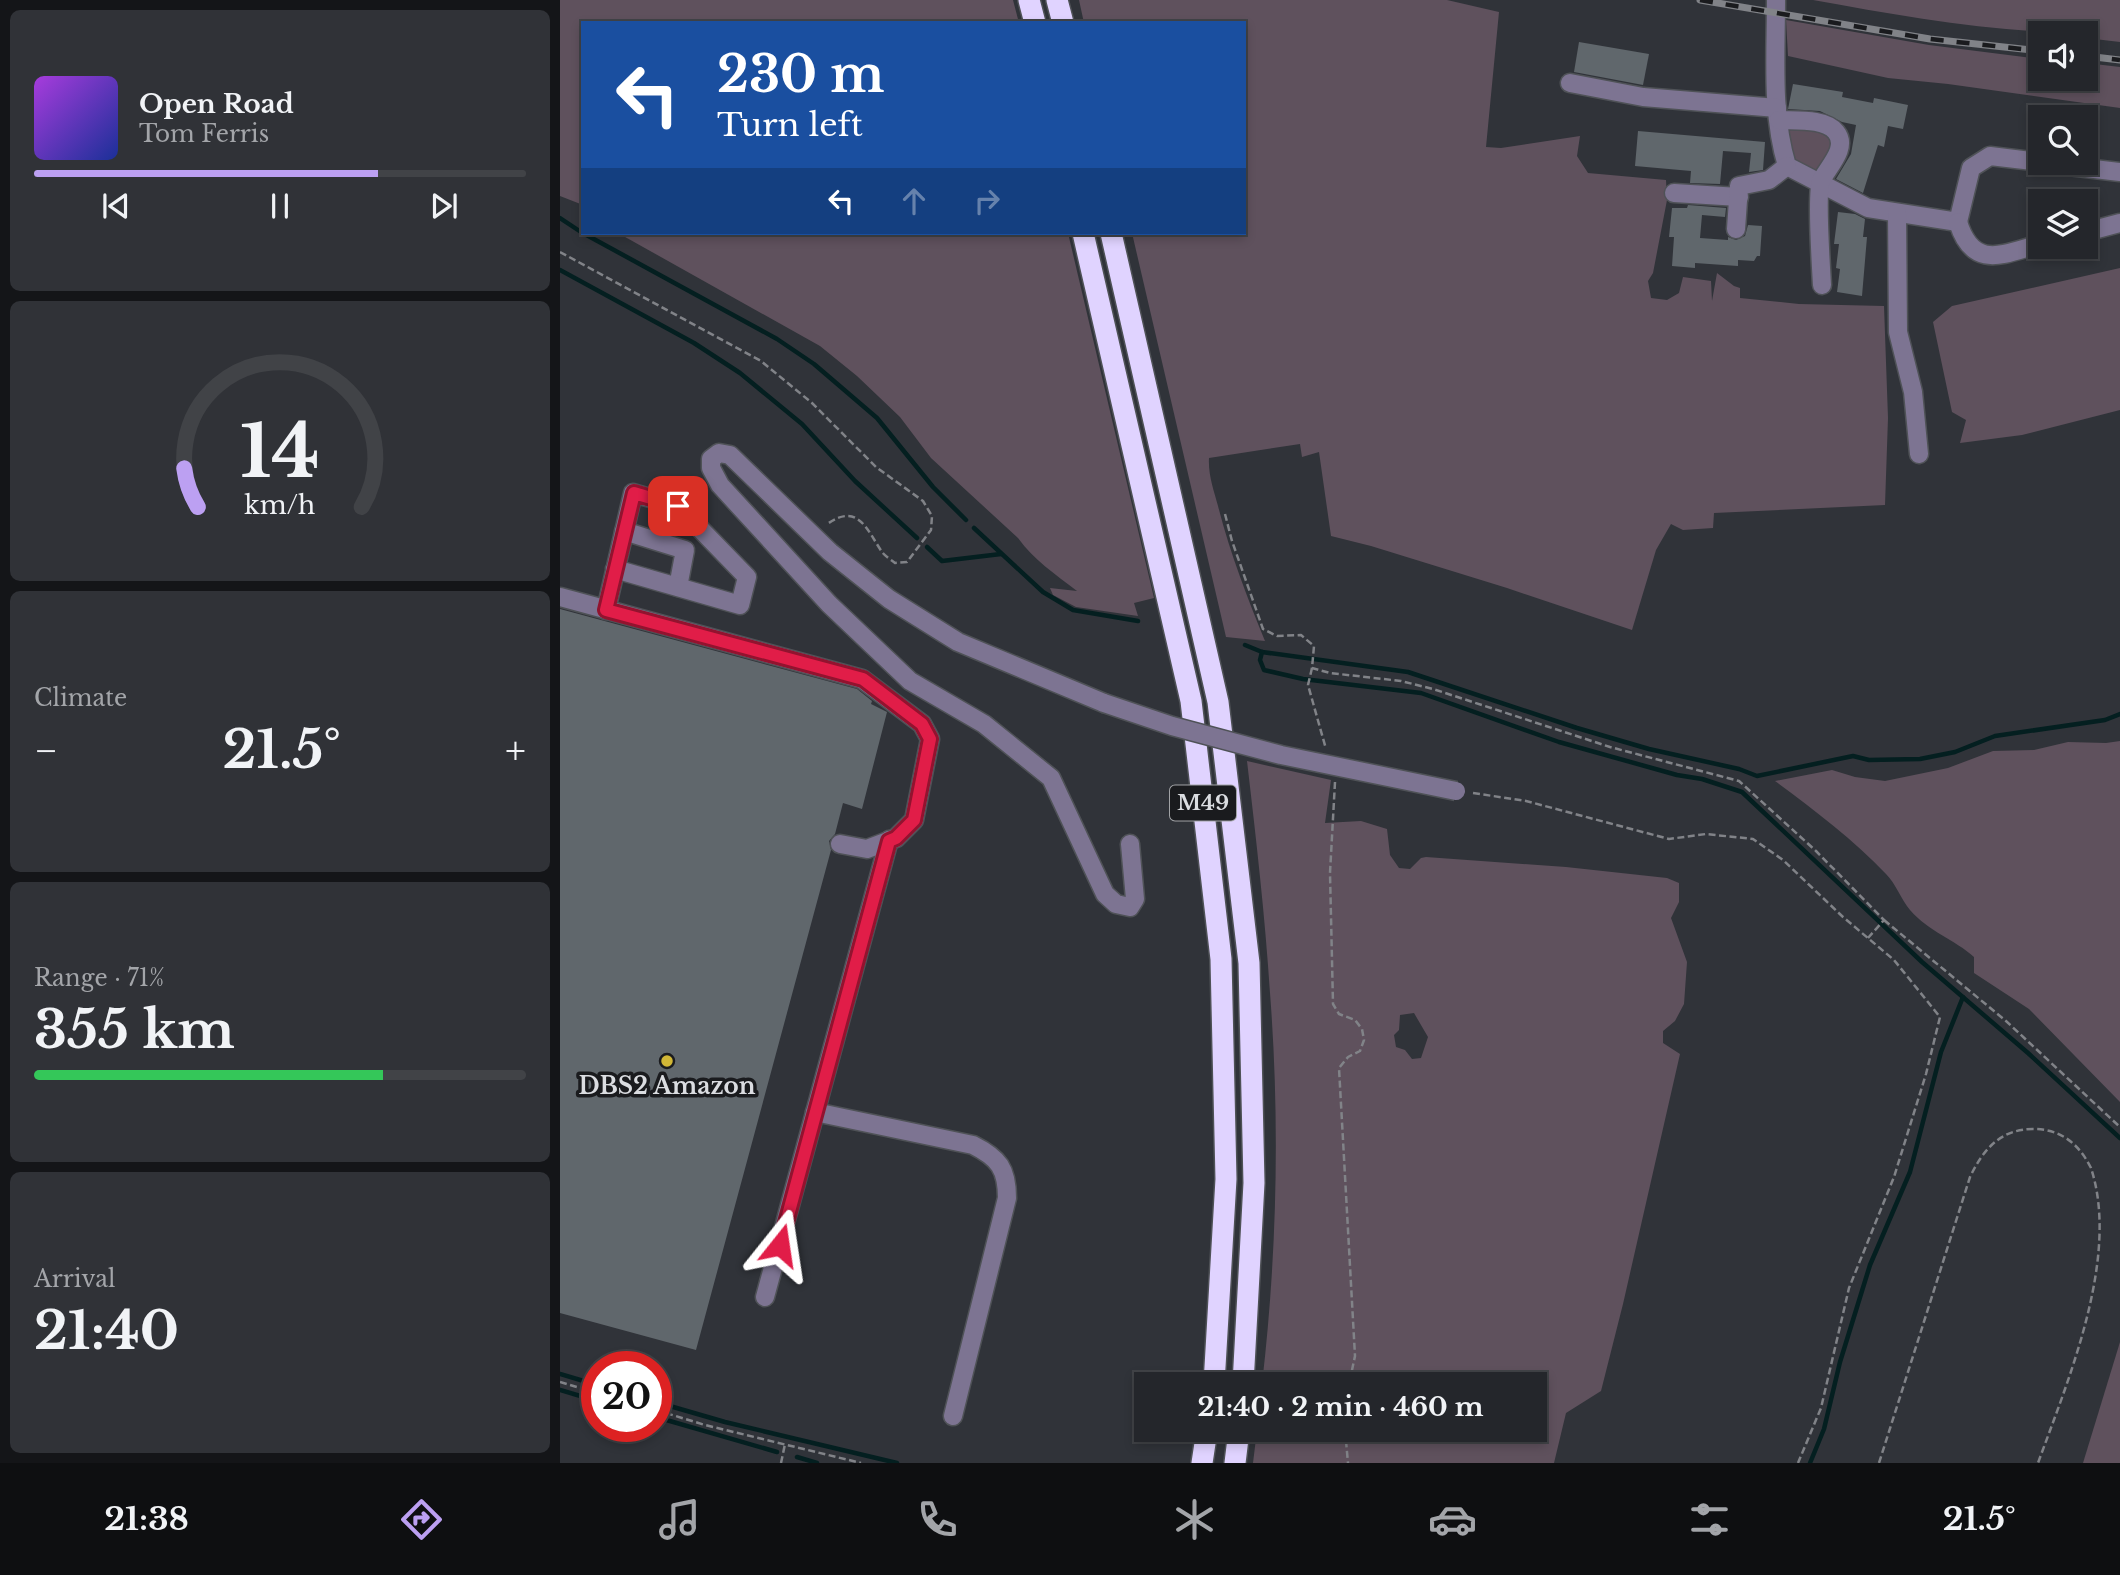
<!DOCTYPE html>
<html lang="en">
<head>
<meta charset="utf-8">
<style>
  body { margin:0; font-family:"Libre Baskerville",serif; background:#303237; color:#f1f3f6; height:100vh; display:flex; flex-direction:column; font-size:26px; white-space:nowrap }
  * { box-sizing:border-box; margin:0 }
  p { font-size:23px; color:#a3a5a9 }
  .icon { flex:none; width:38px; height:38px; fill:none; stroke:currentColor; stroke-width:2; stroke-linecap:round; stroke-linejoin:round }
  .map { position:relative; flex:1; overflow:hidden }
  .panel { display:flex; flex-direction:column; gap:10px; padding:10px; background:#141518; width:560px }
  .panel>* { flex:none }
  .banner { position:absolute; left:21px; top:21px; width:665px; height:214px; border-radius:0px; box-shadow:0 4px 10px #0003,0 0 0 2px #414347; background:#1a4fa0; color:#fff; overflow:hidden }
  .buttons { position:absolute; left:1468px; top:21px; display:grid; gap:14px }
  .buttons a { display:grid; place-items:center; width:70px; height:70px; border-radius:0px; background:#24262b; box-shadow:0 4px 10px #0003,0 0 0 2px #414347; font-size:35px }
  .speed { position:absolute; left:21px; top:1351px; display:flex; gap:14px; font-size:35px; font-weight:700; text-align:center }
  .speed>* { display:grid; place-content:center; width:91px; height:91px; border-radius:50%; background:#24262b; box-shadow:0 4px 10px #0003,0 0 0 2px #414347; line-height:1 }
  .speed .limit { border:10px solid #d22; background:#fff; color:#111 }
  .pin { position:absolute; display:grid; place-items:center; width:60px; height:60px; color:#fff; margin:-30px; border-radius:14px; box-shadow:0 4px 10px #0006 }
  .me { position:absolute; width:77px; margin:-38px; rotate:15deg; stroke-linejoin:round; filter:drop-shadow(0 0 5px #0008) }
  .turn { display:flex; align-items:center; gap:24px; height:147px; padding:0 21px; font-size:32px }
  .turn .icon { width:91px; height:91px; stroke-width:2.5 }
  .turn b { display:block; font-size:49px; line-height:60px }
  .lanes { display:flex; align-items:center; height:66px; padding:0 21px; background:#0003; justify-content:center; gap:35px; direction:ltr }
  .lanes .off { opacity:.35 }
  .big { font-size:52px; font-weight:700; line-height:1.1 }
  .panel .widget { flex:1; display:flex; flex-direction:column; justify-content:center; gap:10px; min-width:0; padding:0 24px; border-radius:10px; background:#303237 }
  .panel .dial { align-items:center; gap:0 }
  .dial svg { height:182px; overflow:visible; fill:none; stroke:#414347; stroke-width:7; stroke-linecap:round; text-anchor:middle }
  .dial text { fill:#f1f3f6; stroke:none }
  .song { display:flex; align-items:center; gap:21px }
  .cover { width:84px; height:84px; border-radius:10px; background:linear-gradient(135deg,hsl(280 70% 55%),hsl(230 70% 35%)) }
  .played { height:7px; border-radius:4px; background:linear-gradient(90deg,#bca0f2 70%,#414347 70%) }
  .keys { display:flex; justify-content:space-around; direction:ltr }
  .heat { display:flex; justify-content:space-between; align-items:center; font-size:38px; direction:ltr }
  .charge { height:10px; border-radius:5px; background:linear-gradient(90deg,#34c759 71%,#414347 0) }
  .trip { position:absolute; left:574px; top:1372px; width:413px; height:70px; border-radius:0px; background:#24262b; box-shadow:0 4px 10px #0003,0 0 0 2px #414347; font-weight:700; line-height:70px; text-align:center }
  .dock { display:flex; height:112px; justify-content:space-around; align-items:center; background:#0e0f11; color:#a3a5a9 }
  .dock .icon { width:49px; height:49px }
  .dock .active { color:#bca0f2 }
  .dock b { font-size:32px; color:#f1f3f6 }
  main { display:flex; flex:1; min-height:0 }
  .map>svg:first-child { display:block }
</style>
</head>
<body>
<main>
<section class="panel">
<div class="widget">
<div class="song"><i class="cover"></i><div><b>Open Road</b><p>Tom Ferris</p></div></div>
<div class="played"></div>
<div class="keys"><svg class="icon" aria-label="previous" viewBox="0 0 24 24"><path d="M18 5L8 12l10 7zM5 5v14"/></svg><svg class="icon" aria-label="pause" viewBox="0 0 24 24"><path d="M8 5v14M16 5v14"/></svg><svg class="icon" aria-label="next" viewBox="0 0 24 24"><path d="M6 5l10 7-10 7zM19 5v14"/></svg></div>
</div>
<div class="widget dial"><svg viewBox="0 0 100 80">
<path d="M14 69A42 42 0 1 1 86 69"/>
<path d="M14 69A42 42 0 0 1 8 52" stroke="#bca0f2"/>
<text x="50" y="56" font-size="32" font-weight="700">14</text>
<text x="50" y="72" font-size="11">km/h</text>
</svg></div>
<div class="widget"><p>Climate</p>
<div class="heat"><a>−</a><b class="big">21.5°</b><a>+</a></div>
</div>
<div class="widget"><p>Range · 71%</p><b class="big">355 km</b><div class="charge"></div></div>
<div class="widget"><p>Arrival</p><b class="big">21:40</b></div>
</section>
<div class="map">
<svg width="1560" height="1463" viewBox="0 0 1560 1463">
  <rect width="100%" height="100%" fill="#303339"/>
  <g fill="#5f515d" fill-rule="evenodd">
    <path d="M0 0H453L459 23H23V205L0 196Z"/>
    <path d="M519 0H887L939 12 926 147 941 148 1020 136 1017 156 1028 173 1106 180 1107 200 1093 273 1088 281 1091 298 1107 300 1119 293 1123 277 1151 281 1152 301 1157 273 1174 286 1180 288V298L1239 304 1324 306 1328 418 1325 505 1154 513 1153 528 1123 530 1111 524 1096 550 1072 630 947 588 811 546 771 536 759 452 742 457 740 444 649 458C648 475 654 491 658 506 670 553 687 597 705 641L666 637 572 233H684V23H524Z"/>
    <path d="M1253 0H1560V42L1526 38V33C1436 33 1341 16 1253 0Z"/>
    <path d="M1226 20 1369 45 1480 59V79H1526V63L1560 67V108L1388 84 1328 78 1228 56Z"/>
    <path d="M1234 126 1268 131 1275 146 1260 175 1235 165 1226 135Z"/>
    <path d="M58 233H508L594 598 574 603 578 616 516 607 493 595 490 588 517 591C495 574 474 560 458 538L371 458 340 417 297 376 260 346Z"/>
    <path d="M1560 268V410L1462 435 1400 443 1406 420 1392 412 1373 322 1392 306Z"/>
    <path d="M1560 741V1102L1469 1009 1414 973V957C1394 939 1369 932 1350 910 1341 899 1336 884 1326 874 1293 839 1254 810 1215 781L1272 770 1295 777 1325 781 1388 768 1433 751 1474 750 1508 742 1546 743Z"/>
    <path d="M687 761 771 780 765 823 801 821 827 829 830 855 839 868 850 869 861 858 866 857 1006 867 1107 878 1119 883V902L1111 918 1127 962 1124 1004 1115 1021 1103 1031V1043L1120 1054 1063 1304 1041 1391 1006 1413 994 1463H693L697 1430H975V1384H702C717 1255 720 1122 710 993 705 915 696 838 687 761ZM854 1013 868 1037 861 1058 852 1059 845 1050 836 1047 834 1035 839 1030 840 1015Z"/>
    <path d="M1560 1342V1463H1523Z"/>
  </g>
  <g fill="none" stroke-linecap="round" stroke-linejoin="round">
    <g stroke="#041f20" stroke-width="4.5">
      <path d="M0 218 21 232 217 339 254 364 317 418 373 487 406 520"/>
      <path d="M0 270 134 343 180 373 242 424 295 481 357 538"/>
      <path d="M414 528 483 592 513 610 578 621"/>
      <path d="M367 547 382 561 441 554"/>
      <path d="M685 645 702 652 848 672 1017 728 1089 749 1179 769 1197 776 1293 756 1309 760 1360 759 1395 752 1435 736 1545 720 1560 714"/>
      <path d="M702 652 700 660 704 670 743 679 861 693 999 742 1117 775 1142 779 1182 792 1362 962 1468 1053 1560 1138"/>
      <path d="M0 1374 37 1385"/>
      <path d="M0 1390 37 1401"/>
      <path d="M96 1402 165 1422 337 1463"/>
      <path d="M96 1417 217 1452"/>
      <path d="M237 1457 257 1463"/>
      <path d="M1250 1463 1264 1429 1280 1362 1310 1265 1350 1172 1381 1052 1403 997"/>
    </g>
  </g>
  <g fill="#60676c">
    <path d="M1019 42 1089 54 1083 85 1014 72Z"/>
    <path d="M1233 84 1283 92 1282 97 1313 103 1314 98 1348 105 1343 129 1328 126 1324 147 1318 145 1303 193 1276 179 1291 154 1296 125 1282 122 1260 111 1228 109Z"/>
    <path d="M1078 131 1205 142 1203 170 1189 172 1191 153 1163 151 1160 184 1130 183 1131 171 1075 166Z"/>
    <path d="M1128 205 1166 208 1165 217 1142 215 1140 238 1168 240V237L1176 240 1185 236 1188 225 1202 226 1200 256H1197L1194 261 1178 260V266L1135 263V268L1112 266 1114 237H1109L1112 208H1127Z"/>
    <path d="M1278 212 1295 214 1305 219 1303 237H1307L1302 296 1277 292 1280 269 1276 268 1279 244H1274Z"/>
    <path d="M0 609 297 689 312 701 311 704 327 712 302 809 283 803 275 834 269 841 271 850 136 1350 0 1313Z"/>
  </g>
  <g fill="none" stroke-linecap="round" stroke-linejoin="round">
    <defs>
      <g id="minor">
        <path d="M1216 0C1216 55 1211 113 1227 166L1308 208 1398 222 1411 168 1430 156 1480 162"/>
        <path d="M1010 83 1083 97 1217 108"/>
        <path d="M1219 120C1235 121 1265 118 1276 132 1289 148 1267 168 1261 181 1256 193 1261 267 1262 285"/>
        <path d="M1483 163 1560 172"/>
        <path d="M1114 193 1179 197"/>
        <path d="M1337 213 1338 332 1353 392 1359 454"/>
        <path d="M1398 222C1413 271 1443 254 1480 244"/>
        <path d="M1176 229 1179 186 1209 180 1227 166"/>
        <path d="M1526 232 1560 223"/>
        <path d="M64 531 125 550 118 587"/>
        <path d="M0 597 302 679 362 724 370 739 354 820 336 838 307 849 280 844"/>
        <path d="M46 610 73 493 118 506 187 577 180 605 55 569"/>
        <path d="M544 703 398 642 329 599 270 552 170 455 159 453 151 459V468L160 485 269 604 350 681 424 724 491 778 545 894 556 904 570 907 575 899 570 844"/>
        <path d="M255 1112 413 1145C439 1158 447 1169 447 1198L393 1416"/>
        <path d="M205 1297 329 840"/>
      </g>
      <g id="highway">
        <path d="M469 0 475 23"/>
        <path d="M497 0 503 23"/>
        <path d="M523 233 631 701 661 959 666 1179 654 1384"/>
        <path d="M551 233 658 702 689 963 694 1183 683 1384"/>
        <path d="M642 1463 647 1430"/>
        <path d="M675 1463 679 1430"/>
      </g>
    </defs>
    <use href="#minor" stroke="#4f5257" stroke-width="21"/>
    <use href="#highway" stroke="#4f5257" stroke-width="24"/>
    <g stroke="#818388" stroke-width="2.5" stroke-dasharray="7 3.5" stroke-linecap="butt">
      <path d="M0 252 201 361 252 403 316 467 363 501 372 516 371 530 347 562 335 563C331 560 325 556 322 552 307 530 298 501 266 525"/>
      <path d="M665 514 672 541 703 629 717 636 741 635 754 646 752 668 770 673 841 681 873 689 1050 747 1179 781 1256 851 1324 920 1308 938"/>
      <path d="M752 668 748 685 766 749"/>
      <path d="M775 782 770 873 773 1004 779 1014 795 1020 802 1029 804 1040 800 1051 788 1057 779 1068 795 1356 789 1384"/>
      <path d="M913 793 966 801 1109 839 1146 834 1193 839 1223 860 1283 917 1334 960 1380 1017 1366 1074 1334 1177 1289 1288 1261 1408 1238 1463"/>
      <path d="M1324 920 1446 1021 1560 1127"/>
      <path d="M0 1382 37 1393"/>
      <path d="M96 1410 145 1425 301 1463"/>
      <path d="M785 1430 788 1463"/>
      <path d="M221 1463 225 1444"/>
      <path d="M1319 1463 1410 1177C1423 1150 1440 1129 1473 1129 1501 1129 1519 1144 1531 1168 1560 1257 1509 1378 1478 1463"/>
    </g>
    <use href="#minor" stroke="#7d7492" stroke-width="18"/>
    <use href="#highway" stroke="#e0d3ff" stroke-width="21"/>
    <defs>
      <g id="rail">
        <path d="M1140 0 1370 39 1480 51"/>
        <path d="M1526 56 1560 60"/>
      </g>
    </defs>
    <use href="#rail" stroke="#818388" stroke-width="7"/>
    <use href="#rail" stroke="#1a1b1e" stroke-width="4.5" stroke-dasharray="13" stroke-linecap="butt"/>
    <defs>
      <path id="minor-bridge" d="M544 703 612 726 721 755 896 791"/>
    </defs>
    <use href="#minor-bridge" stroke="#4f5257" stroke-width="21" stroke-linecap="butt"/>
    <use href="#minor-bridge" stroke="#7d7492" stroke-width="18"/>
  </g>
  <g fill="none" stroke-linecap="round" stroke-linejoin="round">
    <defs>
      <path id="route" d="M118 506 74 493 46 610 303 679 362 724 370 739 354 820 336 838 329 841 220 1245"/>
    </defs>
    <use href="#route" stroke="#92132f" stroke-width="18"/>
    <use href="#route" stroke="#e11d48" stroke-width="12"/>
  </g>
  <circle fill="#d1b736" stroke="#1a1b1e" stroke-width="2.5" cx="107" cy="1061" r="7"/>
  <g text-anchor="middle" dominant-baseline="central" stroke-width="7" stroke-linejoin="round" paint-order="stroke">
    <rect fill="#1a1b1e" stroke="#a1a3a6" stroke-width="2" x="610" y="785.5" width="66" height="35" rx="5"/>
    <g font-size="21" font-weight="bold" fill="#dbdde1">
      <text x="643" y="803">M49</text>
    </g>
    <g font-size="23" font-weight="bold" fill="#dbdde1" stroke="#1a1b1e">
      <text x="107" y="1086">DBS2 Amazon</text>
    </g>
  </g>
</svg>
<div class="buttons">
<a><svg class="icon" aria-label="sound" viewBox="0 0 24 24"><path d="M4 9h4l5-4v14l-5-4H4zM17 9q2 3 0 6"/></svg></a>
<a><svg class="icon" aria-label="search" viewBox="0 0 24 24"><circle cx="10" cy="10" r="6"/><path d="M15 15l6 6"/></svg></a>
<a><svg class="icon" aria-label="layers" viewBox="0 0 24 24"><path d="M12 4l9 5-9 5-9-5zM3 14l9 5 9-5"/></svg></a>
</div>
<div class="speed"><div class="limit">20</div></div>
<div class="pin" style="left:118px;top:506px;background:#d93025"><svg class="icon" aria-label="arrive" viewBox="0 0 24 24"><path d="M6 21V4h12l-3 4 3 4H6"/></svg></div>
<svg class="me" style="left:220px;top:1245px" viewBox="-20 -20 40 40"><path d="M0-17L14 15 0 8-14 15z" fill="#e11d48" stroke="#fff" stroke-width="4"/></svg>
<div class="trip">21:40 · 2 min · 460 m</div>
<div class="banner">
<div class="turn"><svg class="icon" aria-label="left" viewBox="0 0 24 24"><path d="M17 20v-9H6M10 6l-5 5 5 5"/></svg><div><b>230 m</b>Turn left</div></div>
<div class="lanes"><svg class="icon" aria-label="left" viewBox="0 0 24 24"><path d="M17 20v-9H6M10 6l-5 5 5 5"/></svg><svg class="icon off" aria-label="ahead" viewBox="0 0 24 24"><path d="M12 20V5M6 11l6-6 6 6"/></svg><svg class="icon off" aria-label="right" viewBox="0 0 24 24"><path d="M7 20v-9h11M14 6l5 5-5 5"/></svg></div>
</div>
</div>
</main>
<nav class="dock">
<b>21:38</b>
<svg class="icon active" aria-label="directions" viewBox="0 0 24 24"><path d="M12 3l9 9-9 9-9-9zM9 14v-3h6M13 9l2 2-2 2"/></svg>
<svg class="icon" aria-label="music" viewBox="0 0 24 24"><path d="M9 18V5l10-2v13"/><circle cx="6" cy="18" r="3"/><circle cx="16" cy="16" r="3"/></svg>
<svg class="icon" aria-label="phone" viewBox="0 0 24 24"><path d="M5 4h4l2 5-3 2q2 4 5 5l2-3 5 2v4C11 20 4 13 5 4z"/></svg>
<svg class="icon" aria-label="climate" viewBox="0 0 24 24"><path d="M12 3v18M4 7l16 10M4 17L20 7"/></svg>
<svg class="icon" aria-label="car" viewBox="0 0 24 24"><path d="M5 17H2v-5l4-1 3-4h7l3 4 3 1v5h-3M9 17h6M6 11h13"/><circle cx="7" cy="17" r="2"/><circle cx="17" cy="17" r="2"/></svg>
<svg class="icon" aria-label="filters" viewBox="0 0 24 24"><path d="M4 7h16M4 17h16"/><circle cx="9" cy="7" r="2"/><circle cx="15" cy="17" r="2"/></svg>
<b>21.5°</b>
</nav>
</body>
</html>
